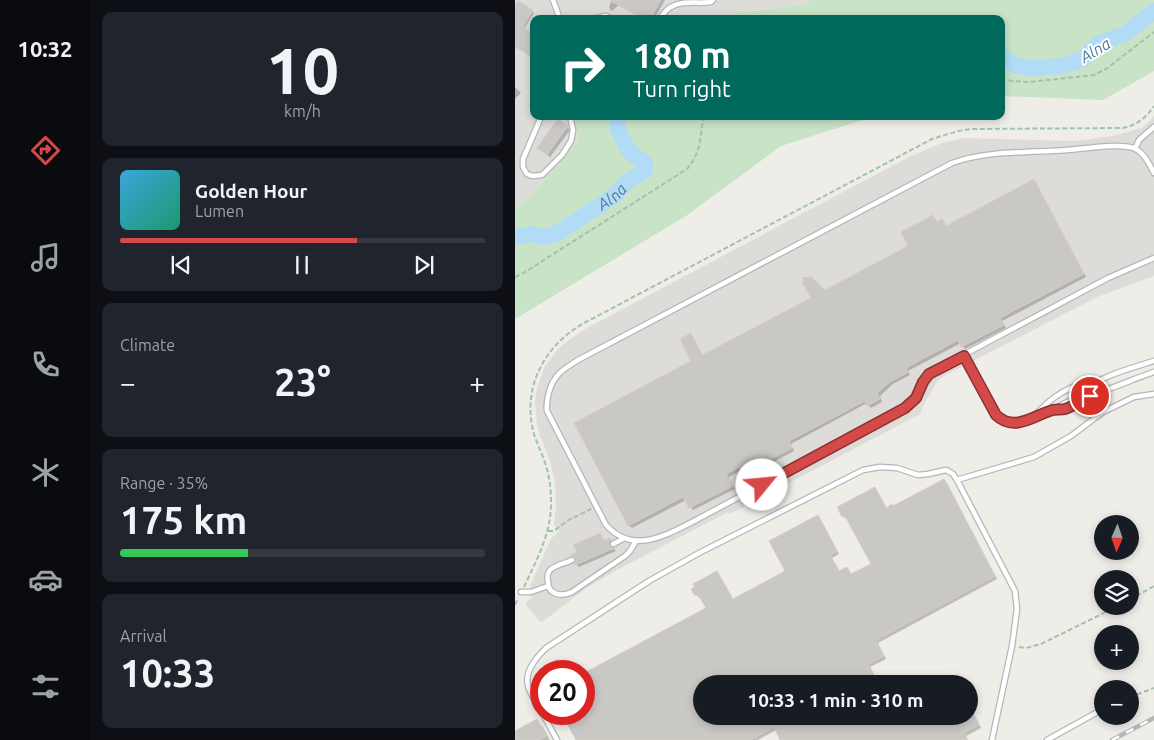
<!DOCTYPE html>
<html lang="en">
<head>
<meta charset="utf-8">
<style>
  body { margin:0; font-family:Ubuntu,sans-serif; background:#20242c; color:#f1f3f6; height:100vh; display:flex; flex-direction:column; font-size:19px; white-space:nowrap }
  * { box-sizing:border-box; margin:0 }
  p { font-size:16px; color:#9ea1a6 }
  .icon { flex:none; width:28px; height:28px; fill:none; stroke:currentColor; stroke-width:2; stroke-linecap:round; stroke-linejoin:round }
  .map { position:relative; flex:1; overflow:hidden }
  .side { display:flex; flex-direction:column; gap:12px; padding:12px; background:#0d0f14; width:425px }
  .side>* { flex:none }
  .hud { position:absolute; left:15px; top:15px; width:475px; height:105px; border-radius:10px; box-shadow:0 2px 8px #0003; background:#00695c; color:#fff; overflow:hidden }
  .needle { width:32px; rotate:182deg }
  .buttons { position:absolute; left:579px; top:515px; display:grid; gap:10px }
  .buttons a { display:grid; place-items:center; width:45px; height:45px; border-radius:50%; background:#171b24; box-shadow:0 2px 8px #0003; font-size:25px }
  .speed { position:absolute; left:15px; top:660px; display:flex; gap:10px; font-size:25px; font-weight:700; text-align:center }
  .speed>* { display:grid; place-content:center; width:65px; height:65px; border-radius:50%; background:#171b24; box-shadow:0 2px 8px #0003; line-height:1 }
  .speed .limit { border:8px solid #d22; background:#fff; color:#111 }
  .pin { position:absolute; display:grid; place-items:center; width:42px; height:42px; color:#fff; margin:-21px; border:2px solid #fff; border-radius:50%; box-shadow:0 1px 5px #0007 }
  .me { position:absolute; width:55px; margin:-28px; rotate:62deg; stroke-linejoin:round; filter:drop-shadow(0 0 4px #0008) }
  .turn { display:flex; align-items:center; gap:18px; height:105px; padding:0 20px; font-size:22px }
  .turn .icon { width:65px; height:65px; stroke-width:2.5 }
  .turn b { display:block; font-size:35px; line-height:42px }
  .big { font-size:38px; font-weight:600; line-height:1.1 }
  .side .tile { flex:1; display:flex; flex-direction:column; justify-content:center; gap:8px; min-width:0; padding:0 18px; border-radius:10px; background:#20242c }
  .side .dial { align-items:center; gap:0 }
  .dial b { font-size:65px; line-height:1 }
  .song { display:flex; align-items:center; gap:15px }
  .cover { width:60px; height:60px; border-radius:8px; background:linear-gradient(135deg,hsl(200 70% 55%),hsl(160 70% 35%)) }
  .played { height:5px; border-radius:2px; background:linear-gradient(90deg,#d44a48 65%,#363941 65%) }
  .keys { display:flex; justify-content:space-around; direction:ltr }
  .heat { display:flex; justify-content:space-between; align-items:center; font-size:28px; direction:ltr }
  .charge { height:8px; border-radius:4px; background:linear-gradient(90deg,#34c759 35%,#363941 0) }
  .trip { position:absolute; left:178px; top:675px; width:285px; height:50px; border-radius:25px; background:#171b24; box-shadow:0 2px 8px #0003; font-weight:600; line-height:50px; text-align:center }
  main { display:flex; flex:1; min-height:0 }
  .menu { display:flex; flex-direction:column; width:90px; justify-content:space-around; align-items:center; background:#090b0e; color:#9ea1a6 }
  .menu .icon { width:35px; height:35px }
  .menu .on { color:#d44a48 }
  .menu b { font-size:22px; color:#f1f3f6 }
  .map>svg:first-child { display:block }
</style>
</head>
<body>
<main>
<nav class="menu">
<b>10:32</b>
<svg class="icon on" aria-label="directions" viewBox="0 0 24 24"><path d="M12 3l9 9-9 9-9-9zM9 14v-3h6M13 9l2 2-2 2"/></svg>
<svg class="icon" aria-label="music" viewBox="0 0 24 24"><path d="M9 18V5l10-2v13"/><circle cx="6" cy="18" r="3"/><circle cx="16" cy="16" r="3"/></svg>
<svg class="icon" aria-label="phone" viewBox="0 0 24 24"><path d="M5 4h4l2 5-3 2q2 4 5 5l2-3 5 2v4C11 20 4 13 5 4z"/></svg>
<svg class="icon" aria-label="climate" viewBox="0 0 24 24"><path d="M12 3v18M4 7l16 10M4 17L20 7"/></svg>
<svg class="icon" aria-label="car" viewBox="0 0 24 24"><path d="M5 17H2v-5l4-1 3-4h7l3 4 3 1v5h-3M9 17h6M6 11h13"/><circle cx="7" cy="17" r="2"/><circle cx="17" cy="17" r="2"/></svg>
<svg class="icon" aria-label="filters" viewBox="0 0 24 24"><path d="M4 7h16M4 17h16"/><circle cx="9" cy="7" r="2"/><circle cx="15" cy="17" r="2"/></svg>
</nav>
<section class="side">
<div class="tile dial"><b>10</b><p>km/h</p></div>
<div class="tile">
<div class="song"><i class="cover"></i><div><b>Golden Hour</b><p>Lumen</p></div></div>
<div class="played"></div>
<div class="keys"><svg class="icon" aria-label="previous" viewBox="0 0 24 24"><path d="M18 5L8 12l10 7zM5 5v14"/></svg><svg class="icon" aria-label="pause" viewBox="0 0 24 24"><path d="M8 5v14M16 5v14"/></svg><svg class="icon" aria-label="next" viewBox="0 0 24 24"><path d="M6 5l10 7-10 7zM19 5v14"/></svg></div>
</div>
<div class="tile"><p>Climate</p>
<div class="heat"><a>−</a><b class="big">23°</b><a>+</a></div>
</div>
<div class="tile"><p>Range · 35%</p><b class="big">175 km</b><div class="charge"></div></div>
<div class="tile"><p>Arrival</p><b class="big">10:33</b></div>
</section>
<div class="map">
<svg width="639" height="740" viewBox="0 0 639 740">
  <rect width="100%" height="100%" fill="#efede7"/>
  <g fill="#dedcd9">
    <path d="M0 0H295L292 4 177 19H19V116H58L63 142 6 206 0 210Z"/>
    <path d="M639 116V276L582 297 437 372 423 380 408 406 405 414 215 514 213 512 98 572 69 590 26 623 10 604 17 597 15 586 36 539 44 531 39 525 41 508 40 484 36 464 25 435 22 424 20 403 21 394 23 385 30 366 43 349 54 340 72 328 394 157 427 143 449 138 559 141 584 138 598 136 623 129 627 128Z"/>
  </g>
  <g fill="#c9e3c7">
    <path d="M295 0H639V71L588 100 486 96V19H177L292 4Z"/>
    <path d="M58 116H367L344 121 266 146 171 216 0 319V210L6 206 63 142Z"/>
  </g>
  <g fill="#0003">
    <path d="M94 0H150L139 19H127L104 5 97 11 94 8 96 1Z"/>
    <path d="M0 8 17 11 19 13 9 29 19 35V58L0 46Z"/>
    <path d="M0 87 6 93 0 99Z"/>
    <path d="M52 127 55 130 35 157 23 148Z"/>
    <path d="M521 184 571 277 487 321 491 328 450 349 446 343 393 371 395 375 378 384 365 396 367 402 356 408 352 403 276 444 279 451 232 476 227 470 214 477 220 489 178 510 171 500 117 528 114 525 178 362 176 335 178 338 188 356 395 247 422 223 431 227Z"/>
    <path d="M429 480 432 483 482 579 363 643 371 659 355 667 364 684H186V716H454V704L466 728 451 736 453 740H267L261 730 243 740H63L49 714H69V674L193 608 186 597 184 598 178 589 218 600 272 572 303 517 306 520 324 554 317 558 325 572 336 575 357 564 333 518 331 519 328 516 359 488 362 491 372 509 378 507Z"/>
    <path d="M85 535 90 541 95 539 98 542 97 549H99L101 551 64 567 61 564 63 553Z"/>
    <path d="M438 677 443 684H426Z"/>
    <path d="M411 680 414 684H404Z"/>
    <path d="M22 721 28 727 35 740H0V732Z"/>
  </g>
  <g fill="none" stroke-linecap="round" stroke-linejoin="round">
    <g stroke="#b2dcf5" stroke-width="16">
      <path d="M486 55 499 65 516 68 547 66 568 59 583 44 610 34 639 11"/>
      <path id="s1" d="M0 237 16 234 29 237 42 233 99 196 112 182 130 170V163L114 151 103 129V116"/>
    </g>
  </g>
  <g fill="#cac8c4" stroke="#d3cec6">
    <path d="M94 0H146L135 19H127Z"/>
    <path d="M3 1 18 10 8 27 19 34V58L0 47V6Z"/>
    <path d="M43 119 53 126 32 155 22 148Z"/>
    <path d="M519 179 569 274 485 318 489 325 446 347 443 340 391 368 393 372 375 382 362 393 365 399 352 406 350 401 274 441 277 448 228 474 224 467 211 474 218 486 174 508 168 497 113 526 59 423 176 361 165 339 176 333 187 355 296 298 287 282 289 281 287 278 295 277 299 279 310 290 393 246 386 232 418 215 422 222 427 219 431 226Z"/>
    <path d="M429 479 480 576 361 640 369 656 353 664 364 684H186V716H454V705L464 724 449 733 453 740H265L259 727 235 740H61L47 714H69V673L191 608 183 594 180 596 176 589 180 587 178 584 202 571 218 599 270 571 254 541 303 515 322 551 315 555 324 571 332 567 336 574 356 564 330 516 327 517 322 507 360 487 371 508 377 504 378 506Z"/>
    <path d="M85 533 89 541 95 538 96 540 94 542V545L96 548H100L60 565 59 564 61 562V559L55 555 62 552 58 545Z"/>
    <path d="M22 719 31 736 23 740H0V731Z"/>
  </g>
  <g fill="none" stroke-linecap="round" stroke-linejoin="round">
    <defs>
      <g id="lane">
        <path d="M38 0 45 19"/>
        <path d="M80 18 91 16 97 19"/>
        <path d="M144 19C148 15 151 9 156 7 168 0 182 4 196 2L198 0"/>
        <path d="M26 117 8 159V167L12 174 17 176 27 175 47 155 56 141 58 130 55 116"/>
        <path d="M620 149 624 140 639 127"/>
        <path d="M639 173C634 164 630 154 621 149 607 142 569 149 552 150 514 153 473 150 437 163L63 360C49 369 39 374 34 392 32 399 31 404 32 411L91 525C119 556 153 534 183 519L390 408 401 398 411 378 422 369 593 278 639 258"/>
        <path d="M449 356 481 415C500 433 519 416 538 411 542 409 546 410 550 409 559 406 567 401 575 396"/>
        <path d="M561 397C581 377 613 369 639 361"/>
        <path d="M539 410C551 400 561 400 575 395 597 389 618 379 639 372"/>
        <path d="M518 418C535 397 558 383 585 380"/>
        <path d="M442 480 519 457 556 436 588 412 619 397 639 394"/>
        <path d="M98 544 108 539"/>
        <path d="M57 560C51 563 40 565 35 570 32 574 32 578 33 582 33 595 47 597 57 592L110 556 115 551 121 541"/>
        <path d="M6 592H16L33 586"/>
        <path d="M26 710C22 704 15 693 13 686 9 671 22 657 31 648L134 581 184 553 348 470 365 467 382 468 403 475 413 474 431 470 438 474 442 480 500 591 502 609 497 646 477 740"/>
        <path d="M28 714 42 740"/>
        <path d="M532 740 588 709"/>
      </g>
    </defs>
    <use href="#lane" stroke="#b4b7ba" stroke-width="7"/>
    <g stroke="#a1c3a9" stroke-width="2" stroke-dasharray="5 2.5" stroke-linecap="butt">
      <path d="M486 79 497 81 515 82 579 75 591 69 639 32"/>
      <path d="M0 277 7 274 172 169C186 153 185 139 188 119L191 116"/>
      <path d="M33 531H39L52 521 76 509"/>
      <path d="M9 587C22 559 37 532 36 500 36 487 34 475 30 463 27 453 22 444 19 434 6 387 30 344 71 322L417 139 443 131 457 129 608 128C622 125 631 118 639 106"/>
      <path d="M615 600 639 586"/>
      <path d="M0 605 3 598"/>
      <path d="M504 647 511 648 526 644 603 606"/>
      <path d="M615 697 639 688"/>
    </g>
    <use href="#lane" stroke="#fff" stroke-width="4.5"/>
    <defs>
      <path id="rail" d="M597 740 639 718"/>
    </defs>
    <use href="#rail" stroke="#b5b6b6" stroke-width="4.5"/>
    <use href="#rail" stroke="#fff" stroke-width="2.5" stroke-dasharray="8" stroke-linecap="butt"/>
  </g>
  <g fill="none" stroke-linecap="round" stroke-linejoin="round">
    <defs>
      <path id="route" d="M247 485 390 408 401 398 408 382 414 374 449 356 481 415C500 433 519 415 538 410 542 409 546 410 550 409 559 406 567 401 575 396"/>
    </defs>
    <use href="#route" stroke="#8a302f" stroke-width="12"/>
    <use href="#route" stroke="#d44a48" stroke-width="9"/>
  </g>
  <g text-anchor="middle" dominant-baseline="central" stroke-width="4" stroke-linejoin="round" paint-order="stroke">
    <g font-size="16" font-style="italic" fill="#4c799d" stroke="#fff">
      <text transform="translate(580 50) rotate(-31)">Alna</text>
      <text stroke="none"><textPath href="#s1" startOffset="109">Alna</textPath></text>
    </g>
  </g>
</svg>
<div class="buttons">
<a><svg class="needle" viewBox="-14 -14 28 28"><path d="M0-13l5 13h-10z" fill="#e53935"/><path d="M0 13l5-13h-10z" fill="#9ea1a6"/></svg></a>
<a><svg class="icon" aria-label="layers" viewBox="0 0 24 24"><path d="M12 4l9 5-9 5-9-5zM3 14l9 5 9-5"/></svg></a>
<a>+</a>
<a>−</a>
</div>
<div class="speed"><div class="limit">20</div></div>
<div class="pin" style="left:575px;top:396px;background:#d93025"><svg class="icon" aria-label="arrive" viewBox="0 0 24 24"><path d="M6 21V4h12l-3 4 3 4H6"/></svg></div>
<svg class="me" style="left:247px;top:485px" viewBox="-20 -20 40 40"><circle r="19" fill="#fff"/><path d="M0-13L10 11 0 6-10 11z" fill="#d44a48"/></svg>
<div class="trip">10:33 · 1 min · 310 m</div>
<div class="hud">
<div class="turn"><svg class="icon" aria-label="right" viewBox="0 0 24 24"><path d="M7 20v-9h11M14 6l5 5-5 5"/></svg><div><b>180 m</b>Turn right</div></div>
</div>
</div>
</main>
</body>
</html>
